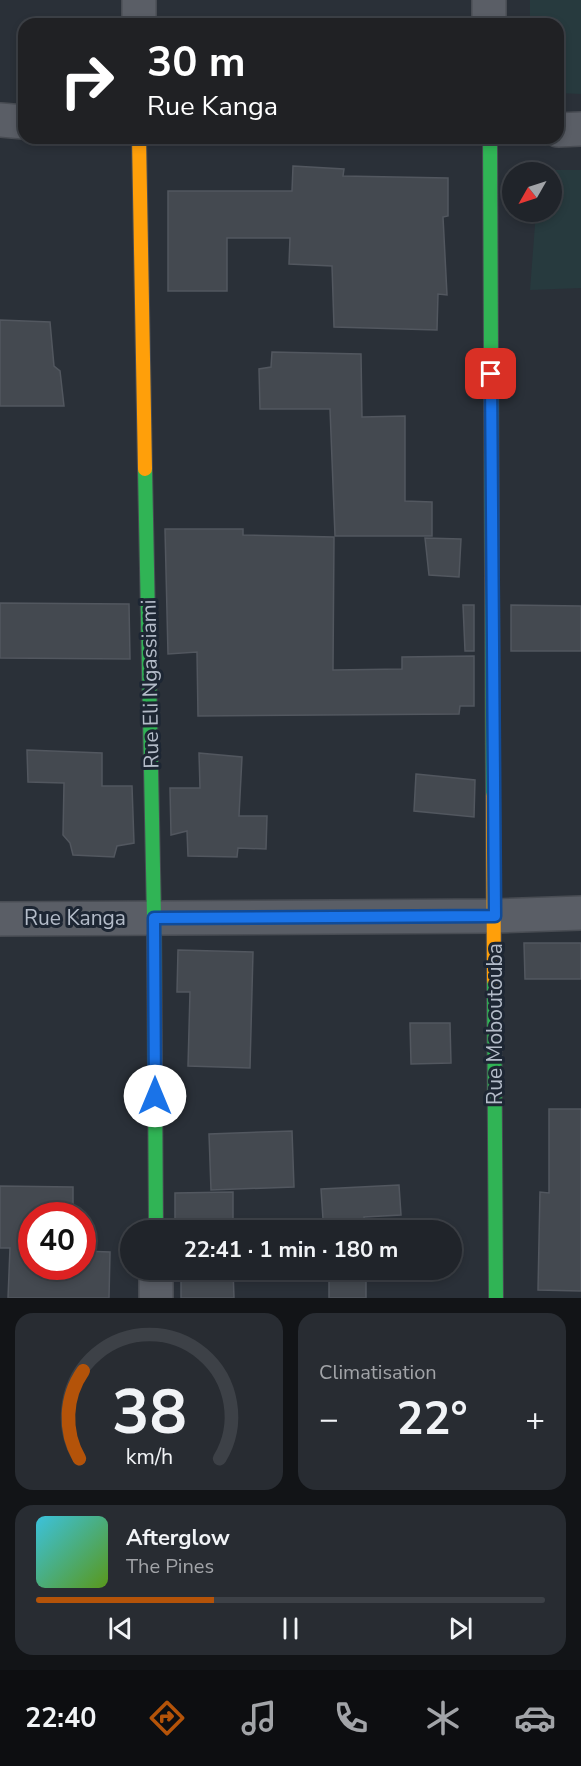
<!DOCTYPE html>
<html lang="fr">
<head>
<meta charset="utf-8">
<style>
  body { margin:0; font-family:"Nunito Sans",sans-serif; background:#282c32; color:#f1f3f6; height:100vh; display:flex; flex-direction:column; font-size:22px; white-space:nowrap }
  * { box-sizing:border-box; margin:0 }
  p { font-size:20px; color:#a2a4a8 }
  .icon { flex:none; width:33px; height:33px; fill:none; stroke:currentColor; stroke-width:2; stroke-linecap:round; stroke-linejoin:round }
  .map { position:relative; height:1298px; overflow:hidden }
  .sheet { display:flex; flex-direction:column; gap:15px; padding:15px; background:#121417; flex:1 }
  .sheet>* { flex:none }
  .hud { position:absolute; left:18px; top:18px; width:546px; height:126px; border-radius:18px; box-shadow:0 3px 9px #0003,0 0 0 2px #3d4147; background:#202124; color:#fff; overflow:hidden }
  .needle { width:39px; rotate:231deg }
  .buttons { position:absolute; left:502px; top:162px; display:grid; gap:12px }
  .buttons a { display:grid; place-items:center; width:60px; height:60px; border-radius:50%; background:#20242a; box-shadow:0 3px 9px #0003,0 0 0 2px #3d4147; font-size:30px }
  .speed { position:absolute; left:18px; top:1202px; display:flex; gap:12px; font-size:30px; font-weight:700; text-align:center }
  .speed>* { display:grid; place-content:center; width:78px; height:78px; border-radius:50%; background:#20242a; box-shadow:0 3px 9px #0003,0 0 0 2px #3d4147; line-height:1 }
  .speed .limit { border:9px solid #d22; background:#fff; color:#111 }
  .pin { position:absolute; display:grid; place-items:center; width:51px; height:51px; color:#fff; margin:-26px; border-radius:12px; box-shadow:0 3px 9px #0006 }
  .me { position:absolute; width:66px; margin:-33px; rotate:0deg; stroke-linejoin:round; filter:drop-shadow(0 0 4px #0008) }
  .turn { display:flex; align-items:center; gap:21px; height:126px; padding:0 30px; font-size:27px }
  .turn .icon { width:78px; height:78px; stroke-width:2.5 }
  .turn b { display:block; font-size:42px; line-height:51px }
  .big { font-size:45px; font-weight:700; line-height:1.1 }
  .sheet .tile { flex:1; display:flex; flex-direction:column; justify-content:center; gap:9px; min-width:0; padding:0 21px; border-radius:18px; background:#282c32 }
  .sheet .dial { align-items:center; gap:0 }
  .dial svg { height:156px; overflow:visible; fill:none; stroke:#3d4147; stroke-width:7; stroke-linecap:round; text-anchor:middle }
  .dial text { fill:#f1f3f6; stroke:none }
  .song { display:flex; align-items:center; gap:18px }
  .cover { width:72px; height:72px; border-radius:9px; background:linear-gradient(135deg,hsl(190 70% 55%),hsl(90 70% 35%)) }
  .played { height:6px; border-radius:3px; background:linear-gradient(90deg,#b45309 35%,#3d4147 35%) }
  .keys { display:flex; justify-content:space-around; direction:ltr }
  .heat { display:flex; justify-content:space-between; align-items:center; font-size:33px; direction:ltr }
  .sheet .tiles { flex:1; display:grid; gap:15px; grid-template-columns:1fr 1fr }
  .tile:last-child { grid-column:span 2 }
  .trip { position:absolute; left:120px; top:1220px; width:342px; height:60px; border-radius:30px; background:#20242a; box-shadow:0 3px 9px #0003,0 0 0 2px #3d4147; font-weight:700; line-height:60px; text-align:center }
  .dock { display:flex; height:96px; justify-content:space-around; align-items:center; background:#0d0e11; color:#a2a4a8 }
  .dock .icon { width:42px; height:42px }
  .dock .on { color:#b45309 }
  .dock b { font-size:27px; color:#f1f3f6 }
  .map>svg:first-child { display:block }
</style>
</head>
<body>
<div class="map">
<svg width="581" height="1298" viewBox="0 0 581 1298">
  <rect width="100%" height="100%" fill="#2a3038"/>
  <g fill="#273a3e">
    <path d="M530 0H581V94L558 93V24H530Z"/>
    <path d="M539 170H581V288L530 290 536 212H552V172H538Z"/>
  </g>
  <g fill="#444950" stroke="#52575f" stroke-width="1.5">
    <path d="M293 166 344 169 343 176 448 178V216L443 217 447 295 438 294 437 330 334 327 332 266 289 264 290 238H227V291H168V191H292Z"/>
    <path d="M0 320 50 322 54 366 60 371 64 406H0Z"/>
    <path d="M272 352 361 354 362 417 405 416V501L432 502V536H335L330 409H260L259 369 271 367Z"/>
    <path d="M165 529H243V535L334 537 333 670 402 669V657L474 656V706H460L459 714 198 716 197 652 168 654Z"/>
    <path d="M425 538 461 539 459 577 429 575Z"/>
    <path d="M0 603 129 604 130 659 0 658Z"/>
    <path d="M463 605H474V651H465Z"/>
    <path d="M511 605 581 606V651H511Z"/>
    <path d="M27 750 102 753V786H132L134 843 117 846 114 857 73 855 70 843 63 835 64 783 28 782Z"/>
    <path d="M199 753 242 757 239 816H267L266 849 238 848 237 857 188 856 187 831 171 835 170 788H200Z"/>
    <path d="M416 774 475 780 474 817 414 811Z"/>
    <path d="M524 943H581V979H525Z"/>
    <path d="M178 950 253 952 250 1068 188 1066 190 992H177Z"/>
    <path d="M410 1023H450L451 1063 411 1064Z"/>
    <path d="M549 1109H581V1291L538 1290 540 1192 549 1193Z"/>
    <path d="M292 1131 294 1187 211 1190 209 1134Z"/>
    <path d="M399 1185 401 1215 364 1217 365 1230H328V1219H323L321 1189Z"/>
    <path d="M0 1186 73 1187V1215H32V1266H82V1251L110 1252 109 1298H8L10 1248H0Z"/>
    <path d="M233 1192V1230H181V1227H175V1193Z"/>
    <path d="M181 1269H233L234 1298H181Z"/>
    <rect x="329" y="1269" width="37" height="29"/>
  </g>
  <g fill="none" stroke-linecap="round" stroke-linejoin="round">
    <defs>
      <g id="street">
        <path d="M489 0V24"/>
        <path d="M139 24V0"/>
        <path d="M0 120 24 122"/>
        <path d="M558 130 581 129"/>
        <path d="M0 919 495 916 581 913"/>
        <path d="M156 1269V1298"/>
      </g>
      <g id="fast">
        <path d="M490 138 493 796"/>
        <path d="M145 469 154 918 156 1230"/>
        <path d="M494 980 496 1298"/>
      </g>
      <g id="slow">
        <path d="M139 138 145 469"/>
        <path d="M493 796 494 980"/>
      </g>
    </defs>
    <use href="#street" stroke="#484c53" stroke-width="36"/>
    <use href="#fast" stroke="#484c53" stroke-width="16"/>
    <use href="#slow" stroke="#484c53" stroke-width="16"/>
    <use href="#street" stroke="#5a5e66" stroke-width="33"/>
    <use href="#fast" stroke="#30b455" stroke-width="14"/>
    <use href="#slow" stroke="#ff9f0a" stroke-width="14"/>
  </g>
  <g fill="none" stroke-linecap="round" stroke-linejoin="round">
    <defs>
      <path id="route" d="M155 1096 154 918 495 916 491 374"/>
    </defs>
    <use href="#route" stroke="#114b97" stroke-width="15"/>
    <use href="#route" stroke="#1a73e8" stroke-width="10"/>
  </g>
  <g text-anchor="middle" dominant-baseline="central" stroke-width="6" stroke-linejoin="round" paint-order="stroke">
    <g font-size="21" fill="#b4bcc9" stroke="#1d2633">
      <text transform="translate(150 684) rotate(-91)">Rue Eli Ngassiami</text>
      <text x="75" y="918">Rue Kanga</text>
      <text transform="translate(495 1024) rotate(-90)">Rue Moboutouba</text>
    </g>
  </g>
</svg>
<div class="buttons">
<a><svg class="needle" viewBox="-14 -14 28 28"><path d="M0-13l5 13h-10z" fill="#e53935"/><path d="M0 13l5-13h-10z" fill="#a2a4a8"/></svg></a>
</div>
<div class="speed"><div class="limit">40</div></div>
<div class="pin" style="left:491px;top:374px;background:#d93025"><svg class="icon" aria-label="arrive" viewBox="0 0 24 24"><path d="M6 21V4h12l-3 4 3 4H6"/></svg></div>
<svg class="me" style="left:155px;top:1096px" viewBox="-20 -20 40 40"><circle r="19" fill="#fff"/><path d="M0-13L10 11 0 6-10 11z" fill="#1a73e8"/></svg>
<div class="trip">22:41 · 1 min · 180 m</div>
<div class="hud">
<div class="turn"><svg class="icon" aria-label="right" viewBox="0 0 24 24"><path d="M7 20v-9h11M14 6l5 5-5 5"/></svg><div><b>30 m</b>Rue Kanga</div></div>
</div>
</div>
<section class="sheet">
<div class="tiles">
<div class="tile dial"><svg viewBox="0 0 100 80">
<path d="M14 69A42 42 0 1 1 86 69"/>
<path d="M14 69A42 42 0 0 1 16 24" stroke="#b45309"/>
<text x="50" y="56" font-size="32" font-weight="700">38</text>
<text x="50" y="72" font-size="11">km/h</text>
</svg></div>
<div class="tile"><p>Climatisation</p>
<div class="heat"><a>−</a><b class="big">22°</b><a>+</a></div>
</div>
<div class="tile">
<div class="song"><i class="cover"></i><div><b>Afterglow</b><p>The Pines</p></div></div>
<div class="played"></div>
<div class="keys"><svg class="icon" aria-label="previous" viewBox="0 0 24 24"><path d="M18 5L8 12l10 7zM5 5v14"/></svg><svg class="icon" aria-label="pause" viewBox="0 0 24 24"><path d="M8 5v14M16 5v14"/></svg><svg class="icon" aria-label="next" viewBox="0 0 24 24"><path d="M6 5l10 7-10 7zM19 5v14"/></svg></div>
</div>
</div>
</section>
<nav class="dock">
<b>22:40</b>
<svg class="icon on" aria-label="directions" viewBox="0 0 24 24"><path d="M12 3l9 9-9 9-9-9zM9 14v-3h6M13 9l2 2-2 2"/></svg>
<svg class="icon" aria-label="music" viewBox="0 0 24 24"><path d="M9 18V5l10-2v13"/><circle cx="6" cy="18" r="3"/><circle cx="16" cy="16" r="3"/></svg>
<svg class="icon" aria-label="phone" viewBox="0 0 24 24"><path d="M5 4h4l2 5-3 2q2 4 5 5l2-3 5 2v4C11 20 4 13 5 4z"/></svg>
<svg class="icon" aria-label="climate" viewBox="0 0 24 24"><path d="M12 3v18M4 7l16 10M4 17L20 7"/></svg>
<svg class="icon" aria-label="car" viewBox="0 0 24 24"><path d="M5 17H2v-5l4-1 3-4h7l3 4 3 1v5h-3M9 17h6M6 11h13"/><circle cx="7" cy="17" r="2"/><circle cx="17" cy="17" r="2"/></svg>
</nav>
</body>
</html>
